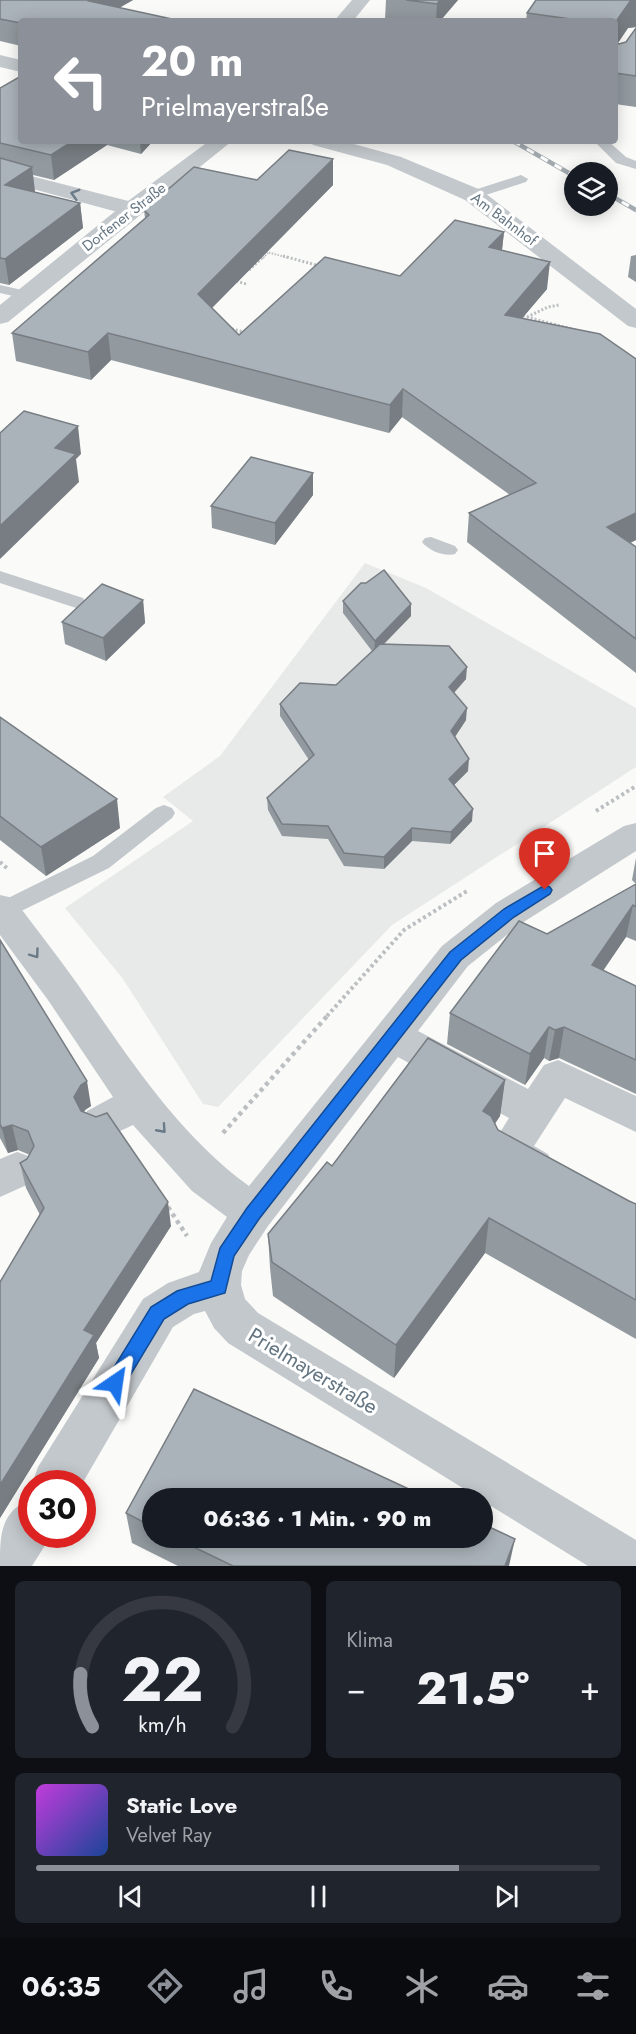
<!DOCTYPE html>
<html lang="de">
<head>
<meta charset="utf-8">
<style>
  body { margin:0; font-family:Jost,sans-serif; background:#20242c; color:#f1f3f6; height:100vh; display:flex; flex-direction:column; font-size:22px; white-space:nowrap }
  * { box-sizing:border-box; margin:0 }
  p { font-size:20px; color:#9ea1a6 }
  .icon { flex:none; width:33px; height:33px; fill:none; stroke:currentColor; stroke-width:2; stroke-linecap:round; stroke-linejoin:round }
  .map { position:relative; height:1566px; overflow:hidden }
  .sheet { display:flex; flex-direction:column; gap:15px; padding:15px; background:#0d0f14; flex:1 }
  .sheet>* { flex:none }
  .banner { position:absolute; left:18px; top:18px; width:600px; height:126px; border-radius:6px; box-shadow:0 3px 15px #0003; background:#8c9099; color:#fff; overflow:hidden }
  .controls { position:absolute; left:564px; top:162px; display:grid; gap:12px }
  .controls a { display:grid; place-items:center; width:54px; height:54px; border-radius:50%; background:#171b24; box-shadow:0 3px 15px #0003; font-size:30px }
  .speed { position:absolute; left:18px; top:1470px; display:flex; gap:12px; font-size:30px; font-weight:700; text-align:center }
  .speed>* { display:grid; place-content:center; width:78px; height:78px; border-radius:50%; background:#171b24; box-shadow:0 3px 15px #0003; line-height:1 }
  .speed .limit { border:9px solid #d22; background:#fff; color:#111 }
  .pin { position:absolute; display:grid; place-items:center; width:51px; height:51px; color:#fff; margin:-62px -26px; border-radius:50% 50% 50% 0; rotate:-45deg; box-shadow:0 0 6px #0007 }
  .pin .icon { rotate:45deg }
  .me { position:absolute; width:66px; margin:-33px; rotate:32deg; stroke-linejoin:round; filter:drop-shadow(0 0 4px #0008) }
  .turn { display:flex; align-items:center; gap:21px; height:126px; padding:0 24px; font-size:27px }
  .turn .icon { width:78px; height:78px; stroke-width:2.5 }
  .turn b { display:block; font-size:42px; line-height:51px }
  .big { font-size:45px; font-weight:800; line-height:1.1 }
  .sheet .card { flex:1; display:flex; flex-direction:column; justify-content:center; gap:9px; min-width:0; padding:0 21px; border-radius:9px; background:#20242c }
  .sheet .dial { align-items:center; gap:0 }
  .dial svg { height:156px; overflow:visible; fill:none; stroke:#363941; stroke-width:7; stroke-linecap:round; text-anchor:middle }
  .dial text { fill:#f1f3f6; stroke:none }
  .song { display:flex; align-items:center; gap:18px }
  .cover { width:72px; height:72px; border-radius:9px; background:linear-gradient(135deg,hsl(290 70% 55%),hsl(220 70% 35%)) }
  .played { height:6px; border-radius:3px; background:linear-gradient(90deg,#8c9099 75%,#363941 75%) }
  .keys { display:flex; justify-content:space-around; direction:ltr }
  .heat { display:flex; justify-content:space-between; align-items:center; font-size:33px; direction:ltr }
  .sheet .tiles { flex:1; display:grid; gap:15px; grid-template-columns:1fr 1fr }
  .card:last-child { grid-column:span 2 }
  .trip { position:absolute; left:142px; top:1488px; width:351px; height:60px; border-radius:30px; background:#171b24; box-shadow:0 3px 15px #0003; font-weight:800; line-height:60px; text-align:center }
  .dock { display:flex; height:96px; justify-content:space-around; align-items:center; background:#090b0e; color:#9ea1a6 }
  .dock .icon { width:42px; height:42px }
  .dock .selected { color:#8c9099 }
  .dock b { font-size:27px; color:#f1f3f6 }
  .map>svg:first-child { display:block }
</style>
</head>
<body>
<div class="map">
<svg width="636" height="1566" viewBox="0 0 636 1566">
  <rect width="100%" height="100%" fill="#fafaf8"/>
  <path fill="#e8e9e9" d="M365 563 426 588 636 708V767L392 925 218 1107 203 1104 123 979 65 908 193 821 163 797 220 756Z"/>
  <g fill="none" stroke-linecap="round" stroke-linejoin="round">
    <g stroke="#bbbfc2" stroke-width="2" stroke-dasharray="1.5 1.5" stroke-linecap="butt">
      <path d="M263 251 289 258"/>
      <path d="M263 258 268 253"/>
    </g>
    <g stroke="#bbbfc2" stroke-width="3" stroke-dasharray="2 2" stroke-linecap="butt">
      <path d="M283 256 320 266"/>
      <path d="M249 270 264 256"/>
      <path d="M239 279 236 281 246 284"/>
      <path d="M519 315 576 330"/>
      <path d="M527 317 548 307 559 305"/>
      <path d="M228 328 247 333"/>
    </g>
    <g stroke="#bbbfc2" stroke-width="4" stroke-dasharray="3 3" stroke-linecap="butt">
      <path d="M596 811 636 786"/>
      <path d="M0 862 9 870"/>
      <path d="M327 1016 404 930 467 891"/>
    </g>
    <g stroke="#bbbfc2" stroke-width="4.5" stroke-dasharray="4 4" stroke-linecap="butt">
      <path d="M223 1133 328 1015"/>
      <path d="M168 1207 187 1236"/>
    </g>
    <g fill="#c3c8cc" fill-rule="evenodd">
      <path d="M594 141H608L626 157 636 161V169L616 163Z"/>
      <path d="M521 175 528 179 526 182 473 199 466 195 468 192Z"/>
      <path d="M0 285 31 292 33 295 26 299 0 293Z"/>
      <path d="M431 537 455 546 458 550 455 554C445 557 429 551 422 542L425 538Z"/>
      <path d="M0 571 83 598 85 602 83 606 76 608 0 583Z"/>
      <path d="M164 805 172 808 175 813 172 818 109 868 11 916 0 918V902L93 856 156 808Z"/>
    </g>
    <g fill="#c3c8cc" fill-rule="evenodd">
      <path d="M0 55 21 60V72L0 67Z"/>
      <path d="M310 141H343L401 157 481 190 636 309V328L628 326 465 200 387 165 313 145Z"/>
      <path d="M0 168 140 204 143 209 140 214 132 216 0 180Z"/>
      <path d="M636 823V851L522 923 468 966 418 1031 528 1089 544 1065 558 1060 636 1096V1132L565 1098 534 1146 548 1154 554 1166 548 1178 534 1184 494 1164 488 1152 509 1118 398 1057 268 1226 249 1255 242 1271 241 1285 245 1299 258 1313 636 1540V1566H588L483 1501V1498H479L228 1343 214 1328 205 1311 194 1314 173 1327 82 1484H32L38 1467 143 1299 168 1283 199 1272 211 1243 227 1217 192 1191 133 1125 101 1140 87 1135 81 1123 87 1111 113 1097 48 1000 0 935V895L13 898C34 926 56 954 76 982 128 1056 176 1133 249 1186L442 946 496 903 624 826Z"/>
      <path d="M17 1152 31 1157 37 1170 31 1183 0 1197V1159Z"/>
      <path d="M32 1498V1534H51L49 1539 32 1566H0C0 1534 0 1512 32 1498Z"/>
    </g>
    <g fill="#c3c8cc" fill-rule="evenodd">
      <path d="M352 0H370L353 21H334Z"/>
      <path d="M209 141H232L8 322 0 324V305L124 204Z"/>
    </g>
    <defs>
      <g id="rail">
        <path d="M513 141 574 176"/>
        <path d="M608 194 636 210"/>
      </g>
    </defs>
    <use href="#rail" stroke="#a2aab0" stroke-width="4.5"/>
    <use href="#rail" stroke="#fff" stroke-width="3" stroke-dasharray="8" stroke-linecap="butt"/>
  </g>
  <g fill="#929a9f">
    <path d="M0 0H133L119 8 21 21V46L0 41Z"/>
    <path d="M386 0H458L440 21H397L385 19Z"/>
    <path d="M536 0H636V27L628 28 618 43 619 44 626 42 636 28V107L615 104V21H526L527 13Z"/>
    <path d="M0 88 21 141H153L141 154 107 145 54 180 33 175 35 192 80 203 83 228 9 285 0 283Z"/>
    <path d="M257 180 333 185 212 308 239 335 400 276 504 232 502 250 547 289 522 318 636 359V540L630 543 636 547V673L467 542 469 513 510 495 402 417 389 433 111 360 91 380 16 361 12 333 145 218 144 210Z"/>
    <path d="M636 255V282L628 277 631 256Z"/>
    <path d="M313 473V495L275 545 212 528 211 506Z"/>
    <path d="M366 583 411 604V616L384 644 466 679 454 693 466 720 455 737 468 771 454 785 472 821 450 844 412 841 384 869 344 866 328 839 282 836 268 810 267 798 309 760 280 716V704L336 685 372 651 343 613V601Z"/>
    <path d="M143 600 145 623 106 661 65 644 62 622Z"/>
    <path d="M0 717 120 828 46 876 0 840Z"/>
    <path d="M636 858V941L626 937 603 970 636 986V1094L559 1058 549 1061 544 1058 525 1085 447 1044 450 1013 547 934 636 884 632 880Z"/>
    <path d="M0 940 91 1106 85 1110 84 1112 171 1226 96 1343 99 1358 0 1518V1282L40 1215 26 1188 20 1163 27 1159 30 1155 18 1150 8 1153 0 1138Z"/>
    <path d="M505 1080 500 1116 495 1124 498 1130 629 1201 636 1204V1339L485 1253 394 1378 273 1296 270 1268 268 1234 332 1166Z"/>
    <path d="M153 1498V1538H483L509 1566H178L132 1543 126 1513Z"/>
  </g>
  <g fill="#777d82">
    <path d="M91 0H133L96 21 89 1Z"/>
    <path d="M440 0H458L440 21H436L437 4Z"/>
    <path d="M631 0H636V27L628 28 615 47 617 20Z"/>
    <path d="M73 141H107V145L54 180 51 155Z"/>
    <path d="M140 141H153L141 154Z"/>
    <path d="M333 159V185L199 321 198 294Z"/>
    <path d="M32 167 35 192 5 185Z"/>
    <path d="M80 203 83 228 9 285 5 259Z"/>
    <path d="M504 232 501 258 489 247Z"/>
    <path d="M550 262 547 289 502 342 505 315Z"/>
    <path d="M108 333 111 360 91 380 88 352Z"/>
    <path d="M403 389 402 417 389 433 390 405Z"/>
    <path d="M78 426 81 454 76 459 79 482 0 559V526L55 448Z"/>
    <path d="M313 473V495L275 545V523Z"/>
    <path d="M636 513V540L603 556 607 527Z"/>
    <path d="M143 600 145 623 106 661 103 638Z"/>
    <path d="M411 604V616L374 654 375 641Z"/>
    <path d="M467 667 466 679 448 699 449 687Z"/>
    <path d="M467 708 466 720 450 744 451 731Z"/>
    <path d="M469 759 468 771 448 791 449 779Z"/>
    <path d="M117 799 120 828 46 876 41 847Z"/>
    <path d="M473 809 472 821 450 844 451 832Z"/>
    <path d="M412 828V841L384 869V857Z"/>
    <path d="M633 905 626 937 586 996 592 965Z"/>
    <path d="M549 1027 544 1058 525 1085 530 1054Z"/>
    <path d="M564 1027 559 1058 549 1061 555 1030Z"/>
    <path d="M505 1080 500 1116 478 1147 483 1111Z"/>
    <path d="M87 1081 91 1106 85 1110 79 1122 74 1097 81 1085Z"/>
    <path d="M12 1125 18 1150 8 1153 2 1128Z"/>
    <path d="M168 1202 171 1226 96 1343 99 1358 0 1518V1485L84 1330Z"/>
    <path d="M489 1218 485 1253 394 1378 396 1345Z"/>
    <path d="M515 1539 509 1566H505Z"/>
  </g>
  <g fill="#aab3b9" stroke="#777d82" stroke-width="1.5">
    <path d="M0 0H91L89 1 181 21H21V23L0 19Z"/>
    <path d="M406 0H440L437 4Z"/>
    <path d="M536 0H631L617 20 616 42 619 44 626 42 636 28V76L615 73V21H577L578 20 527 13Z"/>
    <path d="M21 76V141H73L51 155 0 143V88Z"/>
    <path d="M289 150 333 159 198 294 239 335 325 257 400 276 455 220 504 232 489 247 550 262 505 315 600 334 636 359V513L607 527 636 547V639L469 513 536 483 403 389 390 405 108 333 88 352 12 333 149 215 144 210 194 167 257 180Z"/>
    <path d="M0 158 32 167 5 185 80 203 5 259 0 258Z"/>
    <path d="M24 411 78 426 55 448 76 454 0 526V433Z"/>
    <path d="M251 457 313 473 275 523 211 506Z"/>
    <path d="M384 570 411 604 375 641 343 601 361 583H366Z"/>
    <path d="M102 584 143 600 103 638 62 622Z"/>
    <path d="M380 644 449 646 467 667 449 687 467 708 451 731 469 759 449 779 473 809 451 832 412 828 384 857 344 853 328 826 282 824 267 798 314 755 280 704 300 683 336 685Z"/>
    <path d="M0 717 117 799 41 847 0 816Z"/>
    <path d="M636 884V907L633 905 592 965 636 986V1060L564 1027 555 1030 549 1027 530 1054 450 1013 519 921 547 934Z"/>
    <path d="M0 940 87 1081 81 1085 74 1097 81 1111 96 1117 107 1113 168 1202 84 1330 94 1335 0 1485V1282L44 1208 20 1163 27 1159 34 1146 28 1131 12 1125 2 1128 0 1124Z"/>
    <path d="M428 1038 505 1080 483 1111 491 1116 498 1130 629 1201 636 1204V1300L489 1218 396 1345 272 1262 268 1234 327 1162 332 1166Z"/>
    <path d="M194 1389 428 1498H153V1527L126 1513Z"/>
    <path d="M483 1524 515 1539 505 1566H233L175 1538H483Z"/>
  </g>
  <defs><path id="oneway-chevron" d="M-2-3.5L2.5 0L-2 3.5" fill="none" stroke-width="1.6" stroke-linecap="round" stroke-linejoin="round" transform="scale(1.5)"/></defs>
  <g stroke="#6a7a87">
    <use href="#oneway-chevron" transform="translate(75 194) rotate(-164)"/>
    <use href="#oneway-chevron" transform="translate(35 954) rotate(54)"/>
    <use href="#oneway-chevron" transform="translate(162 1129) rotate(48)"/>
  </g>
  <path fill="#1a73e8" stroke="#114b97" stroke-width="1.5" d="M545 885 550 887 552 890 550 894 514 917 461 960 259 1219 234 1256 225 1293 188 1304 164 1319 122 1389 115 1392 108 1389 106 1383 108 1377 151 1307 177 1291 211 1281 220 1248 247 1208 450 952 504 909Z"/>
  <g text-anchor="middle" dominant-baseline="central" stroke-width="6" stroke-linejoin="round" paint-order="stroke">
    <g font-size="15" fill="#657683" stroke="#fff">
      <text transform="translate(124 217) rotate(-38)">Dorfener Straße</text>
      <text transform="translate(504 219) rotate(37)">Am Bahnhof</text>
    </g>
    <g font-size="21" fill="#657683" stroke="#fff">
      <text transform="translate(313 1371) rotate(31)">Prielmayerstraße</text>
    </g>
  </g>
</svg>
<div class="controls">
<a><svg class="icon" aria-label="layers" viewBox="0 0 24 24"><path d="M12 4l9 5-9 5-9-5zM3 14l9 5 9-5"/></svg></a>
</div>
<div class="speed"><div class="limit">30</div></div>
<div class="pin" style="left:545px;top:890px;background:#d93025"><svg class="icon" aria-label="arrive" viewBox="0 0 24 24"><path d="M6 21V4h12l-3 4 3 4H6"/></svg></div>
<svg class="me" style="left:115px;top:1383px" viewBox="-20 -20 40 40"><path d="M0-17L14 15 0 8-14 15z" fill="#1a73e8" stroke="#fff" stroke-width="4"/></svg>
<div class="trip">06:36 · 1 Min. · 90 m</div>
<div class="banner">
<div class="turn"><svg class="icon" aria-label="left" viewBox="0 0 24 24"><path d="M17 20v-9H6M10 6l-5 5 5 5"/></svg><div><b>20 m</b>Prielmayerstraße</div></div>
</div>
</div>
<section class="sheet">
<div class="tiles">
<div class="card dial"><svg viewBox="0 0 100 80">
<path d="M14 69A42 42 0 1 1 86 69"/>
<path d="M14 69A42 42 0 0 1 8 42" stroke="#8c9099"/>
<text x="50" y="56" font-size="32" font-weight="700">22</text>
<text x="50" y="72" font-size="11">km/h</text>
</svg></div>
<div class="card"><p>Klima</p>
<div class="heat"><a>−</a><b class="big">21.5°</b><a>+</a></div>
</div>
<div class="card">
<div class="song"><i class="cover"></i><div><b>Static Love</b><p>Velvet Ray</p></div></div>
<div class="played"></div>
<div class="keys"><svg class="icon" aria-label="previous" viewBox="0 0 24 24"><path d="M18 5L8 12l10 7zM5 5v14"/></svg><svg class="icon" aria-label="pause" viewBox="0 0 24 24"><path d="M8 5v14M16 5v14"/></svg><svg class="icon" aria-label="next" viewBox="0 0 24 24"><path d="M6 5l10 7-10 7zM19 5v14"/></svg></div>
</div>
</div>
</section>
<nav class="dock">
<b>06:35</b>
<svg class="icon selected" aria-label="directions" viewBox="0 0 24 24"><path d="M12 3l9 9-9 9-9-9zM9 14v-3h6M13 9l2 2-2 2"/></svg>
<svg class="icon" aria-label="music" viewBox="0 0 24 24"><path d="M9 18V5l10-2v13"/><circle cx="6" cy="18" r="3"/><circle cx="16" cy="16" r="3"/></svg>
<svg class="icon" aria-label="phone" viewBox="0 0 24 24"><path d="M5 4h4l2 5-3 2q2 4 5 5l2-3 5 2v4C11 20 4 13 5 4z"/></svg>
<svg class="icon" aria-label="climate" viewBox="0 0 24 24"><path d="M12 3v18M4 7l16 10M4 17L20 7"/></svg>
<svg class="icon" aria-label="car" viewBox="0 0 24 24"><path d="M5 17H2v-5l4-1 3-4h7l3 4 3 1v5h-3M9 17h6M6 11h13"/><circle cx="7" cy="17" r="2"/><circle cx="17" cy="17" r="2"/></svg>
<svg class="icon" aria-label="filters" viewBox="0 0 24 24"><path d="M4 7h16M4 17h16"/><circle cx="9" cy="7" r="2"/><circle cx="15" cy="17" r="2"/></svg>
</nav>
</body>
</html>
